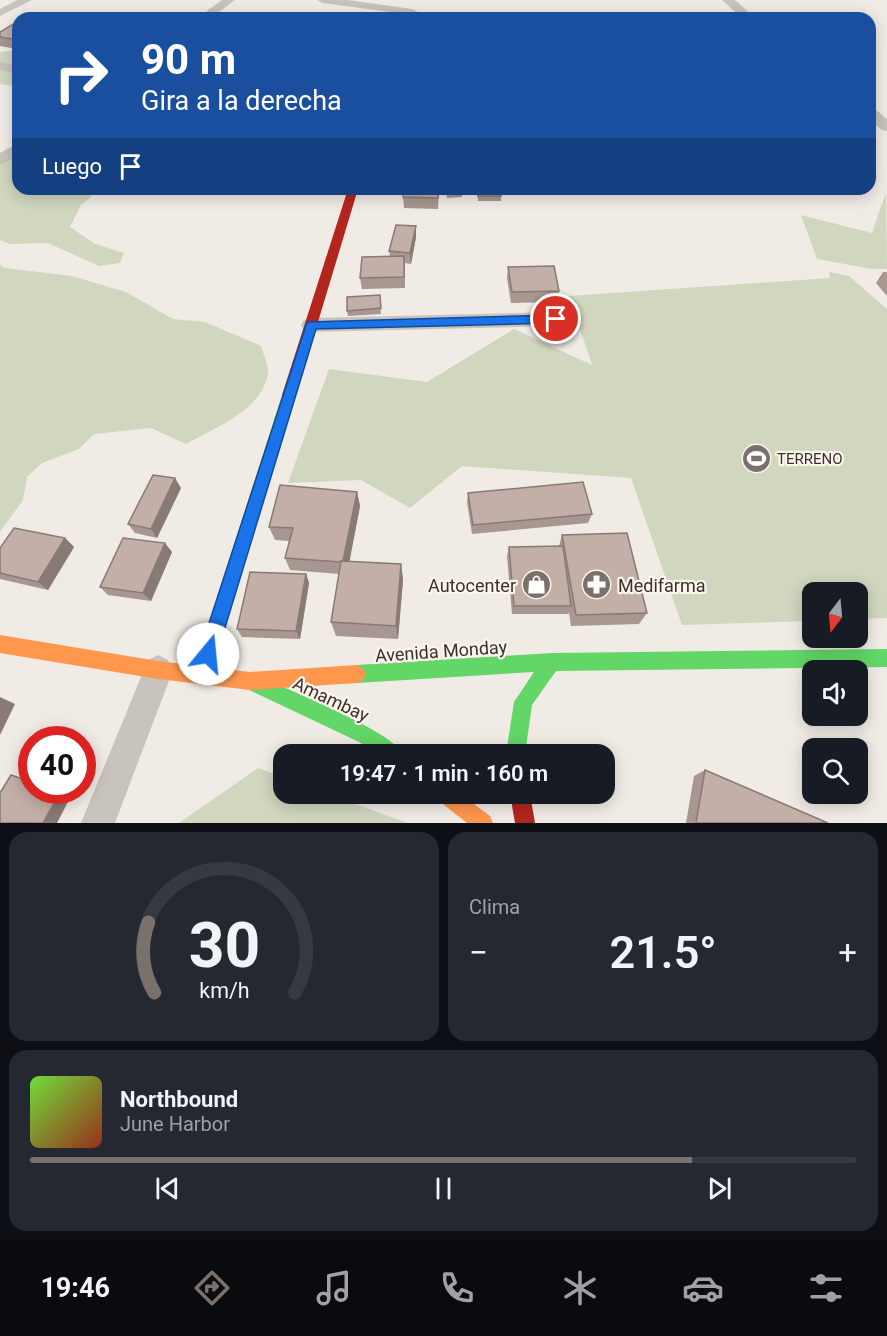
<!DOCTYPE html>
<html lang="es">
<head>
<meta charset="utf-8">
<style>
  body { margin:0; font-family:Roboto,sans-serif; background:#242831; color:#f1f3f6; height:100vh; display:flex; flex-direction:column; font-size:22px; white-space:nowrap }
  * { box-sizing:border-box; margin:0 }
  p { font-size:20px; color:#9ea1a6 }
  .icon { flex:none; width:33px; height:33px; fill:none; stroke:currentColor; stroke-width:2; stroke-linecap:round; stroke-linejoin:round }
  .map { position:relative; height:823px; overflow:hidden }
  .side { display:flex; flex-direction:column; gap:9px; padding:9px; background:#0d0f14; flex:1 }
  .side>* { flex:none }
  .top-card { position:absolute; left:12px; top:12px; width:864px; height:183px; border-radius:18px; box-shadow:0 3px 15px #0003; background:#1a4fa0; color:#fff; overflow:hidden }
  .needle { width:39px; rotate:196deg }
  .tools { position:absolute; left:802px; top:582px; display:grid; gap:12px }
  .tools a { display:grid; place-items:center; width:66px; height:66px; border-radius:12px; background:#171b24; box-shadow:0 3px 15px #0003; font-size:30px }
  .speed { position:absolute; left:18px; top:726px; display:flex; gap:12px; font-size:30px; font-weight:700; text-align:center }
  .speed>* { display:grid; place-content:center; width:78px; height:78px; border-radius:50%; background:#171b24; box-shadow:0 3px 15px #0003; line-height:1 }
  .speed .limit { border:9px solid #d22; background:#fff; color:#111 }
  .pin { position:absolute; display:grid; place-items:center; width:51px; height:51px; color:#fff; margin:-26px; border:3px solid #fff; border-radius:50%; box-shadow:0 2px 6px #0007 }
  .me { position:absolute; width:66px; margin:-33px; rotate:17deg; stroke-linejoin:round; filter:drop-shadow(0 0 4px #0008) }
  .turn { display:flex; align-items:center; gap:21px; height:126px; padding:0 30px; font-size:27px }
  .turn .icon { width:78px; height:78px; stroke-width:2.5 }
  .turn b { display:block; font-size:42px; line-height:51px }
  .then { display:flex; align-items:center; height:57px; padding:0 30px; background:#0003; gap:12px; font-size:22px }
  .big { font-size:45px; font-weight:600; line-height:1.1 }
  .side .tile { flex:1; display:flex; flex-direction:column; justify-content:center; gap:9px; min-width:0; padding:0 21px; border-radius:18px; background:#242831 }
  .side .dial { align-items:center; gap:0 }
  .dial svg { height:156px; overflow:visible; fill:none; stroke:#363941; stroke-width:7; stroke-linecap:round; text-anchor:middle }
  .dial text { fill:#f1f3f6; stroke:none }
  .song { display:flex; align-items:center; gap:18px }
  .cover { width:72px; height:72px; border-radius:9px; background:linear-gradient(135deg,hsl(100 70% 55%),hsl(10 70% 35%)) }
  .played { height:6px; border-radius:3px; background:linear-gradient(90deg,#7a716c 80%,#363941 80%) }
  .keys { display:flex; justify-content:space-around; direction:ltr }
  .heat { display:flex; justify-content:space-between; align-items:center; font-size:33px; direction:ltr }
  .side .tiles { flex:1; display:grid; gap:9px; grid-template-columns:1fr 1fr }
  .tile:last-child { grid-column:span 2 }
  .trip { position:absolute; left:273px; top:744px; width:342px; height:60px; border-radius:18px; background:#171b24; box-shadow:0 3px 15px #0003; font-weight:600; line-height:60px; text-align:center }
  .tab-bar { display:flex; height:96px; justify-content:space-around; align-items:center; background:#090b0e; color:#9ea1a6 }
  .tab-bar .icon { width:42px; height:42px }
  .tab-bar .current { color:#7a716c }
  .tab-bar b { font-size:27px; color:#f1f3f6 }
  .map>svg:first-child { display:block }
</style>
</head>
<body>
<div class="map">
<svg width="887" height="823" viewBox="0 0 887 823">
  <rect width="100%" height="100%" fill="#f0ebe5"/>
  <g fill="#d1d6bf">
    <path d="M18 50V87L0 84V52Z"/>
    <path d="M18 144V189H92L91 197 81 205 70 227 95 244 124 253 120 263 99 266 48 243 10 244 0 240V164Z"/>
    <path d="M886 192 887 269H872L817 259 801 215 872 233Z"/>
    <path d="M0 265 5 268 72 276 126 292 173 319 205 322 261 346C263 354 269 365 268 373 262 411 215 427 186 444L151 428 94 434 79 449 42 463 27 477 23 500 0 532Z"/>
    <path d="M829 272 849 276 887 309V618L858 619V592H813V621L682 625 631 478 462 466 410 508 361 480 288 483 329 369 427 382 514 329 592 365 569 296 830 278Z"/>
    <path d="M258 768 283 777 284 794H327L408 823H179Z"/>
  </g>
  <g fill="none" stroke-linecap="round" stroke-linejoin="round">
    <g fill="#c9c3be" fill-rule="evenodd">
      <path d="M17 0H32L0 16V9Z"/>
      <path d="M222 0H235L211 18H197Z"/>
      <path d="M317 0H348L412 9 418 12 412 15 323 3Z"/>
      <path d="M722 0H735L755 18H742Z"/>
      <path d="M0 62 18 66V74L0 70Z"/>
      <path d="M870 108 875 109 887 119V131L882 130 870 120Z"/>
      <path d="M18 143V155L0 165V153Z"/>
      <path d="M556 312 563 314 566 319 563 324 556 326 311 332 304 330 301 325 304 320 311 318Z"/>
      <path d="M158 655 168 660 173 670 115 823H81L148 660Z"/>
    </g>
    <g fill="#63d668" fill-rule="evenodd">
      <path d="M289 390 296 395 210 676 207 682 201 685 195 682 192 676 282 395Z"/>
      <path d="M887 649V667L556 671 532 705 525 754H506L514 702 534 672 357 683 351 680 348 674 351 668 357 665 552 653Z"/>
      <path d="M253 674C279 685 396 733 403 754H378L359 742 247 689 244 683 247 677Z"/>
    </g>
    <g fill="#ff974d" fill-rule="evenodd">
      <path d="M0 635 158 661 250 672 357 665 363 668 366 674 363 680 357 683 250 690 158 679 0 653Z"/>
      <path d="M436 794H461L490 816 493 823H467L439 801Z"/>
    </g>
    <g fill="#b3261e" fill-rule="evenodd">
      <path d="M348 189H358L296 395 289 400 282 395Z"/>
      <path d="M510 794H530L535 823H515Z"/>
    </g>
  </g>
  <g fill="#a89690">
    <path d="M18 24V48L17 49 0 46V32Z"/>
    <path d="M404 189H439L438 209 404 208 403 197Z"/>
    <path d="M446 189H462V197L447 198Z"/>
    <path d="M477 189 501 196V201H478Z"/>
    <path d="M416 226V237L411 264 405 263V288L362 289 360 278 390 256 389 251Z"/>
    <path d="M508 267 559 291 557 302 511 303 507 278Z"/>
    <path d="M883 272H887V296L876 283Z"/>
    <path d="M380 295 381 314 348 316 347 311Z"/>
    <path d="M181 488 157 538 135 533 128 524Z"/>
    <path d="M357 492 360 506 349 561 401 564 403 580 398 639 336 636 331 622 339 574 290 570 285 558 289 541 275 540 269 527Z"/>
    <path d="M468 493 592 514 588 523 472 534 467 502Z"/>
    <path d="M562 535 647 613 639 624 571 626 569 613 568 614H512L507 556 509 547 559 546Z"/>
    <path d="M65 538 74 547 48 590 0 579V548Z"/>
    <path d="M172 552 151 601 108 595 100 587Z"/>
    <path d="M306 574 309 583 300 639 242 637 237 629Z"/>
    <path d="M705 770 828 823H686L694 776Z"/>
  </g>
  <g fill="#887a75">
    <path d="M18 35V48L17 49 12 39Z"/>
    <path d="M416 226V237L411 264 410 253Z"/>
    <path d="M175 478 181 488 157 538 151 529Z"/>
    <path d="M357 492 360 506 347 575 343 563Z"/>
    <path d="M65 538 74 547 48 590 38 582Z"/>
    <path d="M165 543 172 552 151 601 143 593Z"/>
    <path d="M401 564 403 580 398 639 396 626Z"/>
    <path d="M306 574 309 583 300 639 296 631Z"/>
    <path d="M0 697 15 704 0 735Z"/>
    <path d="M61 790 72 794 57 823H43Z"/>
  </g>
  <g fill="#c3afa7" stroke="#887a75" stroke-width="1.5">
    <path d="M15 23 18 24V35L12 39 0 37V32Z"/>
    <path d="M404 189H439L438 198 403 197Z"/>
    <path d="M446 189H462V192H447Z"/>
    <rect x="478" y="189" width="23" height="7"/>
    <path d="M396 225 416 226 410 253 389 251Z"/>
    <path d="M404 256V277L360 278 362 257Z"/>
    <path d="M554 266 559 291 512 292 508 267Z"/>
    <path d="M380 295 381 308 347 311V297Z"/>
    <path d="M153 475 175 478 151 529 128 524Z"/>
    <path d="M583 482 592 514 473 525 468 493Z"/>
    <path d="M280 485 357 492 343 561H341V562L285 558 293 528 269 527Z"/>
    <path d="M14 528 65 538 38 582 0 573V548Z"/>
    <path d="M627 533 647 613 576 615 562 535Z"/>
    <path d="M123 538 165 543 143 593 100 587Z"/>
    <path d="M563 546 571 606H514L509 547Z"/>
    <path d="M341 561 401 564 396 626 331 622Z"/>
    <path d="M250 572 306 574 296 631 237 629Z"/>
    <path d="M705 770 828 823H696Z"/>
    <path d="M11 775 32 782V790H61L43 823H0V793Z"/>
  </g>
  <path fill="#1a73e8" stroke="#114b97" stroke-width="1.5" d="M556 315 562 319 556 323 316 329 217 654 214 660 208 663 202 660 199 654 307 322Z"/>
  <defs>
    <symbol id="stadium-disc" viewBox="-11 -11 22 22"><circle r="9.5" fill="#7a716c" stroke="#fbf5ee"/><path d="M0-5a6.5 5 0 1 0 0 10a6.5 5 0 1 0 0-10ZM-3.5-1.8h7v3.6h-7Z" fill="#fff"/></symbol>
    <symbol id="shop-disc" viewBox="-11 -11 22 22"><circle r="9.5" fill="#7a716c" stroke="#fbf5ee"/><path d="M-5-2.5h2.3a2.7 3.5 0 0 1 5.4 0H5L5.5 6h-11ZM-1.5-2.5h3a1.5 2.3 0 0 0-3 0Z" fill="#fff"/></symbol>
    <symbol id="pharmacy-disc" viewBox="-11 -11 22 22"><circle r="9.5" fill="#7a716c" stroke="#fbf5ee"/><path d="M-2-6h4v4h4v4h-4v4h-4v-4h-4v-4h4Z" fill="#fff"/></symbol>
  </defs>
  <g fill-rule="evenodd">
    <use href="#stadium-disc" x="740" y="442" width="33" height="33"/>
    <use href="#shop-disc" x="520" y="568" width="33" height="33"/>
    <use href="#pharmacy-disc" x="580" y="568" width="33" height="33"/>
  </g>
  <g text-anchor="middle" dominant-baseline="central" stroke-width="4.5" stroke-linejoin="round" paint-order="stroke">
    <g font-size="15" fill="#3b302b" stroke="#fbf5ee" text-anchor="start">
      <text x="777" y="459">TERRENO</text>
    </g>
    <g font-size="18" fill="#3b302b" stroke="#fbf5ee" text-anchor="end">
      <text x="516" y="585">Autocenter</text>
      <text x="618" y="585" text-anchor="start">Medifarma</text>
    </g>
    <g font-size="18" fill="#3b302b" stroke="#fbf5ee">
      <text transform="translate(441 651) rotate(-4)">Avenida Monday</text>
      <text transform="translate(331 699) rotate(25)">Amambay</text>
    </g>
  </g>
</svg>
<div class="tools">
<a><svg class="needle" viewBox="-14 -14 28 28"><path d="M0-13l5 13h-10z" fill="#e53935"/><path d="M0 13l5-13h-10z" fill="#9ea1a6"/></svg></a>
<a><svg class="icon" aria-label="sound" viewBox="0 0 24 24"><path d="M4 9h4l5-4v14l-5-4H4zM17 9q2 3 0 6"/></svg></a>
<a><svg class="icon" aria-label="search" viewBox="0 0 24 24"><circle cx="10" cy="10" r="6"/><path d="M15 15l6 6"/></svg></a>
</div>
<div class="speed"><div class="limit">40</div></div>
<div class="pin" style="left:556px;top:319px;background:#d93025"><svg class="icon" aria-label="arrive" viewBox="0 0 24 24"><path d="M6 21V4h12l-3 4 3 4H6"/></svg></div>
<svg class="me" style="left:208px;top:654px" viewBox="-20 -20 40 40"><circle r="19" fill="#fff"/><path d="M0-13L10 11 0 6-10 11z" fill="#1a73e8"/></svg>
<div class="trip">19:47 · 1 min · 160 m</div>
<div class="top-card">
<div class="turn"><svg class="icon" aria-label="right" viewBox="0 0 24 24"><path d="M7 20v-9h11M14 6l5 5-5 5"/></svg><div><b>90 m</b>Gira a la derecha</div></div>
<div class="then">Luego<svg class="icon" aria-label="arrive" viewBox="0 0 24 24"><path d="M6 21V4h12l-3 4 3 4H6"/></svg></div>
</div>
</div>
<section class="side">
<div class="tiles">
<div class="tile dial"><svg viewBox="0 0 100 80">
<path d="M14 69A42 42 0 1 1 86 69"/>
<path d="M14 69A42 42 0 0 1 11 33" stroke="#7a716c"/>
<text x="50" y="56" font-size="32" font-weight="700">30</text>
<text x="50" y="72" font-size="11">km/h</text>
</svg></div>
<div class="tile"><p>Clima</p>
<div class="heat"><a>−</a><b class="big">21.5°</b><a>+</a></div>
</div>
<div class="tile">
<div class="song"><i class="cover"></i><div><b>Northbound</b><p>June Harbor</p></div></div>
<div class="played"></div>
<div class="keys"><svg class="icon" aria-label="previous" viewBox="0 0 24 24"><path d="M18 5L8 12l10 7zM5 5v14"/></svg><svg class="icon" aria-label="pause" viewBox="0 0 24 24"><path d="M8 5v14M16 5v14"/></svg><svg class="icon" aria-label="next" viewBox="0 0 24 24"><path d="M6 5l10 7-10 7zM19 5v14"/></svg></div>
</div>
</div>
</section>
<nav class="tab-bar">
<b>19:46</b>
<svg class="icon current" aria-label="directions" viewBox="0 0 24 24"><path d="M12 3l9 9-9 9-9-9zM9 14v-3h6M13 9l2 2-2 2"/></svg>
<svg class="icon" aria-label="music" viewBox="0 0 24 24"><path d="M9 18V5l10-2v13"/><circle cx="6" cy="18" r="3"/><circle cx="16" cy="16" r="3"/></svg>
<svg class="icon" aria-label="phone" viewBox="0 0 24 24"><path d="M5 4h4l2 5-3 2q2 4 5 5l2-3 5 2v4C11 20 4 13 5 4z"/></svg>
<svg class="icon" aria-label="climate" viewBox="0 0 24 24"><path d="M12 3v18M4 7l16 10M4 17L20 7"/></svg>
<svg class="icon" aria-label="car" viewBox="0 0 24 24"><path d="M5 17H2v-5l4-1 3-4h7l3 4 3 1v5h-3M9 17h6M6 11h13"/><circle cx="7" cy="17" r="2"/><circle cx="17" cy="17" r="2"/></svg>
<svg class="icon" aria-label="filters" viewBox="0 0 24 24"><path d="M4 7h16M4 17h16"/><circle cx="9" cy="7" r="2"/><circle cx="15" cy="17" r="2"/></svg>
</nav>
</body>
</html>
